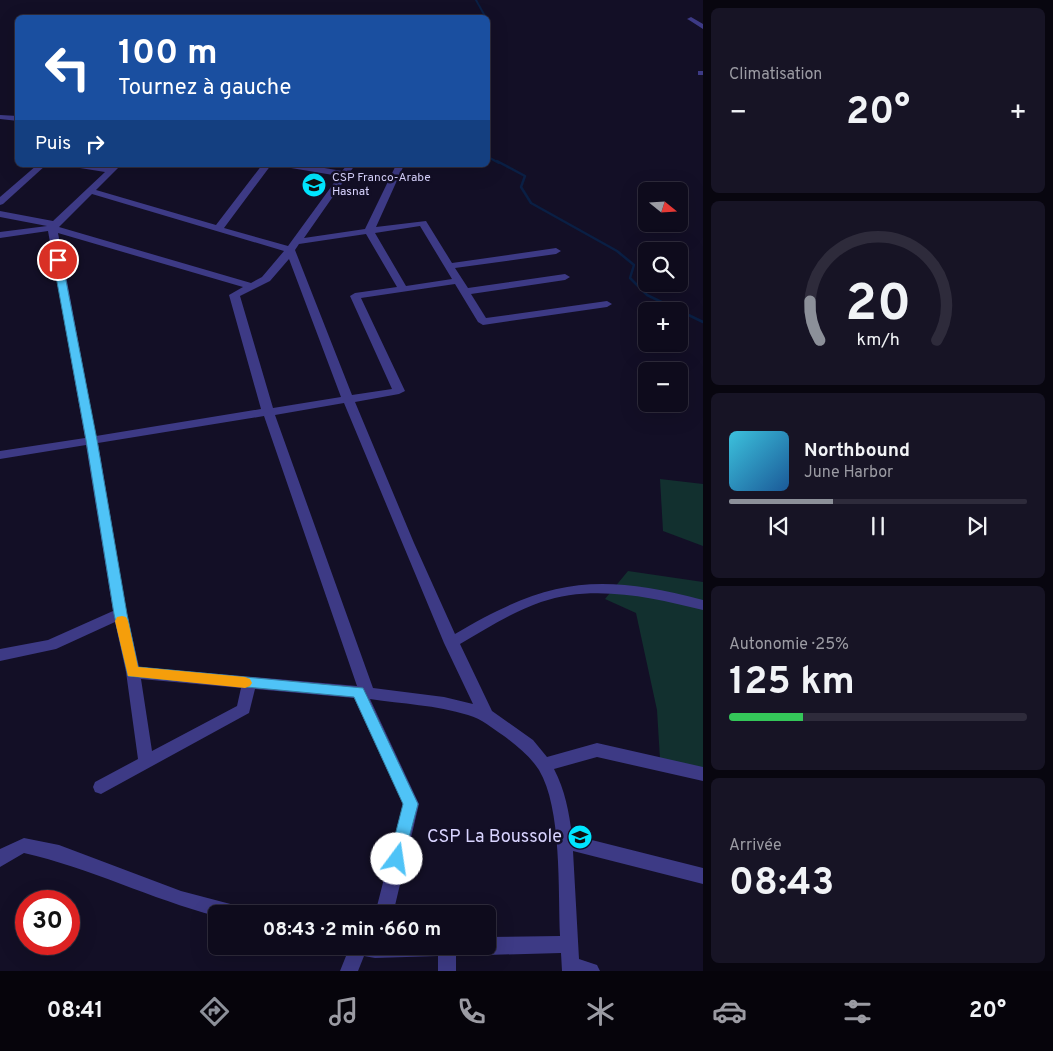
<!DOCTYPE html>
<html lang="fr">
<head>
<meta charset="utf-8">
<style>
  body { margin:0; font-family:Overpass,sans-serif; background:#171425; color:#f1f3f6; height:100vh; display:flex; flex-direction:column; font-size:19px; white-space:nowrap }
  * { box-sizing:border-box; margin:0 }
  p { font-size:16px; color:#9b9ba3 }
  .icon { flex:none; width:28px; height:28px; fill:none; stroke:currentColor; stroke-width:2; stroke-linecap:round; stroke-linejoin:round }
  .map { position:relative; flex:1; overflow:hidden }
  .panel { display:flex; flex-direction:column; gap:8px; padding:8px; background:#08060f; width:350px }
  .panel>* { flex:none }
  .hud { position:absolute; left:15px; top:15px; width:475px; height:152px; border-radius:8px; box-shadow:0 5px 20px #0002,0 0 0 1px #2e2b3b; background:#1a4fa0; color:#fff; overflow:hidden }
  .needle { width:32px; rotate:108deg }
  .fabs { position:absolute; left:638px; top:182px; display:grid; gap:10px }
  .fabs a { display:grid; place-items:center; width:50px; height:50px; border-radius:8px; background:#0e0b1c; box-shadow:0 5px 20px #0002,0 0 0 1px #2e2b3b; font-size:25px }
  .speed { position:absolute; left:15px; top:890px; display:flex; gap:10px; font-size:25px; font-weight:700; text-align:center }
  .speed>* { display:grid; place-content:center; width:65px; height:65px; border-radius:50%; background:#0e0b1c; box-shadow:0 5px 20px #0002,0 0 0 1px #2e2b3b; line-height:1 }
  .speed .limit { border:8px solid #d22; background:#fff; color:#111 }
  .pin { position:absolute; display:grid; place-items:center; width:42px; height:42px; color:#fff; margin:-21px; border:2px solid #fff; border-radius:50%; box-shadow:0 1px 5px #0007 }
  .me { position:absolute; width:55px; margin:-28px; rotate:14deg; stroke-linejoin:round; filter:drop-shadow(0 0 4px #0008) }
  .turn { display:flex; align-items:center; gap:18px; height:105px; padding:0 20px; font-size:22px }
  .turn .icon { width:65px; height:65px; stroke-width:2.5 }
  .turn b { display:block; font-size:35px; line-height:42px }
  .then { display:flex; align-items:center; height:48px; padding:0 20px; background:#0003; gap:10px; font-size:19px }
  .big { font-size:38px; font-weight:700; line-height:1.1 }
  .panel .tile { flex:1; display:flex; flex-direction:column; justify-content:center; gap:8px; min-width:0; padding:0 18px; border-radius:8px; background:#171425 }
  .panel .dial { align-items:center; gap:0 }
  .dial svg { height:130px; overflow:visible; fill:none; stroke:#2e2b3b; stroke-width:7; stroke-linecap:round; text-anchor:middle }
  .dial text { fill:#f1f3f6; stroke:none }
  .song { display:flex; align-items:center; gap:15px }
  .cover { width:60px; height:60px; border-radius:8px; background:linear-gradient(135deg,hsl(190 70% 55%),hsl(210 70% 35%)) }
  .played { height:5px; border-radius:2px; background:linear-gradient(90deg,#8c9099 35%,#2e2b3b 35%) }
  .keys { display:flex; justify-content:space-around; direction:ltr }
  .heat { display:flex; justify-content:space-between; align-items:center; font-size:28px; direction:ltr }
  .charge { height:8px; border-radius:4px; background:linear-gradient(90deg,#34c759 25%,#2e2b3b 0) }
  .trip { position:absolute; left:208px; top:905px; width:288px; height:50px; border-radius:8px; background:#0e0b1c; box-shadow:0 5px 20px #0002,0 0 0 1px #2e2b3b; font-weight:700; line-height:50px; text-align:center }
  .menu { display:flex; height:80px; justify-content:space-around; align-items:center; background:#06040b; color:#9b9ba3 }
  .menu .icon { width:35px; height:35px }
  .menu .active { color:#8c9099 }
  .menu b { font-size:22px; color:#f1f3f6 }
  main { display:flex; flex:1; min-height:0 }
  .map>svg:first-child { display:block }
</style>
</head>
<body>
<main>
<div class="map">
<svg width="703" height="971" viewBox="0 0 703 971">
  <rect width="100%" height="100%" fill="#130f26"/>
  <g fill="#12302f">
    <path d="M660 479 703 484V546L663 531Z"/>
    <path d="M628 571 703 582V768L660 759 657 710 636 613 605 599Z"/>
  </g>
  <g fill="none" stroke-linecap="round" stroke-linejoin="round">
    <g stroke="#0a1f44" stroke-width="2">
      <path d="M476 0 486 18"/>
      <path d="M488 20V24"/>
      <path d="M488 157 499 163"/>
    </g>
    <path stroke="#0a1f44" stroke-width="2.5" d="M497 161 525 176 521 187 531 203 617 251 634 265 630 278 647 295 703 322"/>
    <g fill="#3d3a85" fill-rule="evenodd">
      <path d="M691 17 703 24V29L689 20 687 19Z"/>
      <rect x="698" y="71" width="5" height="4"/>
      <path d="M0 115 18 116V121L0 119Z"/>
      <path d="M37 165H46L3 204 0 205V197Z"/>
      <path d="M76 165 110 167 112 165H121L96 190 216 225 262 165H271L224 228 288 246 339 176 291 168 287 165H307L342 171 347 165H355L304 238 365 229 396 165H404L376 227 426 221 452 263 556 248 561 251 556 254 455 268 468 288 565 274 570 277 565 280 471 294 486 318 607 301 612 304 607 307 483 325 478 322 455 284 361 298 405 391 399 394 355 402 414 543 455 634C549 578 598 573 703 600V610C651 597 593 584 541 602 512 612 486 629 460 644L492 711 533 740 547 757 597 743 703 767V781L597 757 554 769C565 790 569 812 572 835L703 868V884L573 851 579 959 597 965 600 971H562L561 953 486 955 482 953 456 955V971H438V956L375 958 364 956 358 971H340L350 946H486V937L560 936C558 891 562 808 539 770 530 756 517 746 504 736 492 728 482 719 468 715 436 705 402 704 370 699L419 804 393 914H375L403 804 354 698 255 689 249 713 101 794 95 792 93 787 95 782 138 759 126 672 115 622 56 649 0 661V649L48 640 113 611 86 445 0 459V451L85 438 48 231 0 238V232L47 226 0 217V211L53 221 105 172 80 168ZM92 194 284 251 262 277 251 283 59 227ZM420 226 452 279 406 286 375 233ZM58 233 243 287 229 295 261 409 96 436ZM366 234 397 287 355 293 350 296 392 389 352 395 295 250 299 244ZM289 259 341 397 273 408 240 296 270 281ZM344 403 444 643 473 704 444 697 373 688 275 415ZM264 416 357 686 139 667 127 614 98 443ZM141 679 241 688 237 706 152 751Z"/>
      <path d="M24 838 59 845 181 891 238 906 244 908 247 914H216V916C151 899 90 868 24 853L0 867V849Z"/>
    </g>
  </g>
  <path fill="#4fc3f7" stroke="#337fa1" d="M58 257 62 260 97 440 127 614 138 667 363 688 418 804 402 864 397 866 392 864 389 859 403 804 354 697 128 676 114 614 86 440 53 260Z"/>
  <path fill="#f59e0b" d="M122 616 126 617 128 621 138 667 245 677 250 679 252 683 250 686 245 688 128 676 115 621 117 617Z"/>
  <defs>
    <symbol id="school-disc" viewBox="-11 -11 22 22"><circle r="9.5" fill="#00e5ff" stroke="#130f26"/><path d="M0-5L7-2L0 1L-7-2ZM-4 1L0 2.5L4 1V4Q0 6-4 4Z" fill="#111"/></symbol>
  </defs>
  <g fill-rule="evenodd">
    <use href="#school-disc" x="300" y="171" width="28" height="28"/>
    <use href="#school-disc" x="566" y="823" width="28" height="28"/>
  </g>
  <g text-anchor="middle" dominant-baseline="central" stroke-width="5" stroke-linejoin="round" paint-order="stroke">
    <g font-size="12" fill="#d9d4ff" stroke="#130f26" text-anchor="start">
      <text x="332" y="178">CSP Franco-Arabe<tspan x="332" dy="14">Hasnat</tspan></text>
    </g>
    <g font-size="18" fill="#d9d4ff" stroke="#130f26" text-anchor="end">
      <text x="562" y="837">CSP La Boussole</text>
    </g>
  </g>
</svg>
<div class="fabs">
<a><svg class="needle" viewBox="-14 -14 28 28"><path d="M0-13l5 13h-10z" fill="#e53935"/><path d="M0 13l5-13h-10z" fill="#9b9ba3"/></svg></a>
<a><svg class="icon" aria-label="search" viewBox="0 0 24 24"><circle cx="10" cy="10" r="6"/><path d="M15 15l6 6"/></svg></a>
<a>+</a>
<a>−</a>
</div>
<div class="speed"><div class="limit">30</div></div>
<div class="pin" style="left:58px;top:260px;background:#d93025"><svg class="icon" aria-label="arrive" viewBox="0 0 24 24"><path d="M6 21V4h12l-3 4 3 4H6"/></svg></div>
<svg class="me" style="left:397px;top:859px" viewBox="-20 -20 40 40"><circle r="19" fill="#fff"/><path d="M0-13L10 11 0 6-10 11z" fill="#4fc3f7"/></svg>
<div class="trip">08:43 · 2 min · 660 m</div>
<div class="hud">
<div class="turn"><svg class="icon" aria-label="left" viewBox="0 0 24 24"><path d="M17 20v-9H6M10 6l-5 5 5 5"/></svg><div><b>100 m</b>Tournez à gauche</div></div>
<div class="then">Puis<svg class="icon" aria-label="right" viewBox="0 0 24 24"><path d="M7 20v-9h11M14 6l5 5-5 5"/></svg></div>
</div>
</div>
<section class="panel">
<div class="tile"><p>Climatisation</p>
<div class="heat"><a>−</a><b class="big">20°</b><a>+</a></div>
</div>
<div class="tile dial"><svg viewBox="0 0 100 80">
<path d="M14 69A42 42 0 1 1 86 69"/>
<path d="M14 69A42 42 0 0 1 8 45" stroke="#8c9099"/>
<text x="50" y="56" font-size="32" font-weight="700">20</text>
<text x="50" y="72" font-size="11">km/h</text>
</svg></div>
<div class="tile">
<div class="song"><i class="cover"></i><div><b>Northbound</b><p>June Harbor</p></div></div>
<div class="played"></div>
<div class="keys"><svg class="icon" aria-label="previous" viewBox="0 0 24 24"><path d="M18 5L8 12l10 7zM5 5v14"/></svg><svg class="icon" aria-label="pause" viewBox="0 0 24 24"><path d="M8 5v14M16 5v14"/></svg><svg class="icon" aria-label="next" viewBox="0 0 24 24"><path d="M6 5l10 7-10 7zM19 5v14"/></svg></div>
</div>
<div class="tile"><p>Autonomie · 25%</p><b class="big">125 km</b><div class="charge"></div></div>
<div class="tile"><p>Arrivée</p><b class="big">08:43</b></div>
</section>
</main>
<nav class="menu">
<b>08:41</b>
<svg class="icon active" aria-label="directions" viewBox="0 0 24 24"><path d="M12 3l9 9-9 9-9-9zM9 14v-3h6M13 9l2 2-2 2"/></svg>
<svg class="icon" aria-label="music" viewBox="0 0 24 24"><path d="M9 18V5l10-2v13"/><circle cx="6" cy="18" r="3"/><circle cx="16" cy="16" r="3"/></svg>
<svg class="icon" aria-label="phone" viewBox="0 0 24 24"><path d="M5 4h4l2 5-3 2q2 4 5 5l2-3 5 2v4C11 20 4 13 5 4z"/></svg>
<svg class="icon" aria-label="climate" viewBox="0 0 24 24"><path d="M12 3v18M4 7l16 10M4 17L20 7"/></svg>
<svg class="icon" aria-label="car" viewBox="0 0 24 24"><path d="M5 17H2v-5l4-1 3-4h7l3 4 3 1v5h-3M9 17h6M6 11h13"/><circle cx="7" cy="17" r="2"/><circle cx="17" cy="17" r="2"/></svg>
<svg class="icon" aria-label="filters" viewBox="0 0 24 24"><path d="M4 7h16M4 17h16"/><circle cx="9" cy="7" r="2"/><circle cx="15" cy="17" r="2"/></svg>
<b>20°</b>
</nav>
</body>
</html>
